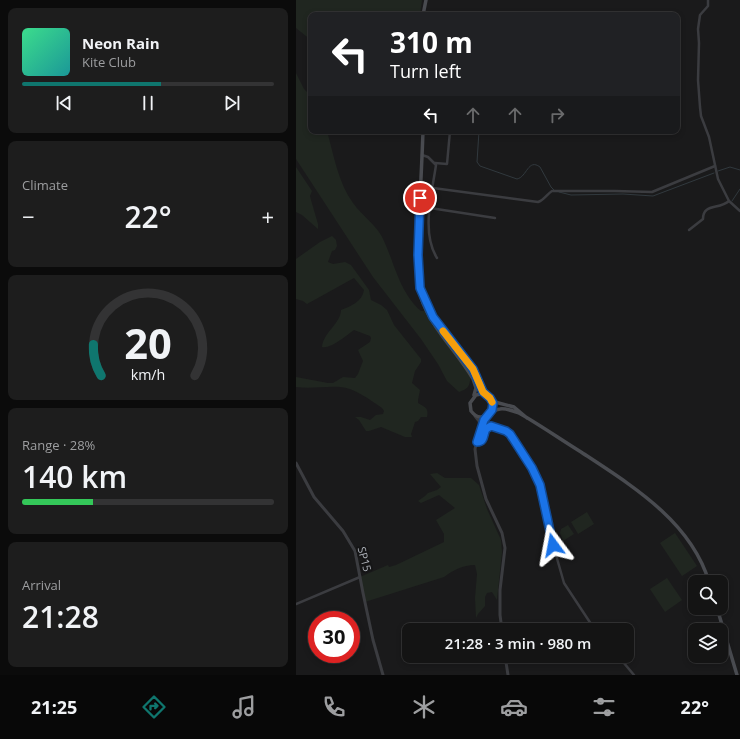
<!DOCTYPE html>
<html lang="en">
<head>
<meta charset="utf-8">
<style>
  body { margin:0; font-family:"Open Sans",sans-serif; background:#1d1d1d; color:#f1f3f6; height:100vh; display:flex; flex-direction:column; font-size:15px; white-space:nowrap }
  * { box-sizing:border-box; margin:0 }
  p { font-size:13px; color:#9d9ea0 }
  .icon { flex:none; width:22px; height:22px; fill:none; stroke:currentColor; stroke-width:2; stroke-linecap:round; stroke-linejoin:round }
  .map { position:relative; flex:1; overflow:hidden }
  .panel { display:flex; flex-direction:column; gap:8px; padding:8px; background:#0b0b0b; width:296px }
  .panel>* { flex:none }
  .guide { position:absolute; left:12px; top:12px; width:372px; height:122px; border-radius:8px; box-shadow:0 2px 6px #0003,0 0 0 1px #333334; background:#202124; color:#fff; overflow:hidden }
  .buttons { position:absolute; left:392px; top:575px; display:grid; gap:8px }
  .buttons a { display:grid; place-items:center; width:40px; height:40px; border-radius:8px; background:#141414; box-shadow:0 2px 6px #0003,0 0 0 1px #333334; font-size:20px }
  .speed { position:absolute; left:12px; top:611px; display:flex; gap:8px; font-size:20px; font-weight:700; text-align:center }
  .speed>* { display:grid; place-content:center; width:52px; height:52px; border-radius:50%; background:#141414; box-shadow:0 2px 6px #0003,0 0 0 1px #333334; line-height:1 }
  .speed .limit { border:6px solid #d22; background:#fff; color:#111 }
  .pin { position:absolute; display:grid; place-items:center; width:34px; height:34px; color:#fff; margin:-17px; border:2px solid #fff; border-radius:50%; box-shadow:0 1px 4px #0007 }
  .me { position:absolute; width:44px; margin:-22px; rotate:347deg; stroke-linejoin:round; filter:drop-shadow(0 0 3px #0008) }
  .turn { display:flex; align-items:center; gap:14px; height:84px; padding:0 16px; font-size:18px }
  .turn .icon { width:52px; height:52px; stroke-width:2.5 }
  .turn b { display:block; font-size:28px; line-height:34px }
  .lanes { display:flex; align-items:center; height:38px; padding:0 16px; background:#0003; justify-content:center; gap:20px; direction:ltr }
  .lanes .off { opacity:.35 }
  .big { font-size:30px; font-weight:600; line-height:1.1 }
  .panel .card { flex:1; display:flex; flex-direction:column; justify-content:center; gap:6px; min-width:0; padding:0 14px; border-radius:8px; background:#1d1d1d }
  .panel .dial { align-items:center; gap:0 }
  .dial svg { height:104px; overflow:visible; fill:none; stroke:#333334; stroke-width:7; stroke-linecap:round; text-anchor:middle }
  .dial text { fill:#f1f3f6; stroke:none }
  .song { display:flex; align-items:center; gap:12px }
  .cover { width:48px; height:48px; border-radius:6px; background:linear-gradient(135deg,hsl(150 70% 55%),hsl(180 70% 35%)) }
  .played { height:4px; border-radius:2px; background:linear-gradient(90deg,#0f766e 55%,#333334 55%) }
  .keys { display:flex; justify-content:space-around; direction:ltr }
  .heat { display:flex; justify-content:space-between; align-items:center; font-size:22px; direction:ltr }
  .charge { height:6px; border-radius:3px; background:linear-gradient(90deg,#34c759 28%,#333334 0) }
  .trip { position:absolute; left:106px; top:623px; width:232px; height:40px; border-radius:8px; background:#141414; box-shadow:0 2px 6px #0003,0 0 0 1px #333334; font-weight:600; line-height:40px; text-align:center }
  .tabs { display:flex; height:64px; justify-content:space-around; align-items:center; background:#080808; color:#9d9ea0 }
  .tabs .icon { width:28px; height:28px }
  .tabs .active { color:#0f766e }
  .tabs b { font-size:18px; color:#f1f3f6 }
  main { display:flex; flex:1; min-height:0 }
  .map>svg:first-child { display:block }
</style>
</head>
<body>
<main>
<section class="panel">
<div class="card">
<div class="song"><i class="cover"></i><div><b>Neon Rain</b><p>Kite Club</p></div></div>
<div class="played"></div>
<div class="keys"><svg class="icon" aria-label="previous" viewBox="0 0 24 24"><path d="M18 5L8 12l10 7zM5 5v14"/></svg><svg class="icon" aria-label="pause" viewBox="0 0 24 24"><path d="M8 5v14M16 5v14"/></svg><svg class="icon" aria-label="next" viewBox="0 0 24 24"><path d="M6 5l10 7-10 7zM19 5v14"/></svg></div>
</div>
<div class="card"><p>Climate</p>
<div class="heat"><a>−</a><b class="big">22°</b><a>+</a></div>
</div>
<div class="card dial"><svg viewBox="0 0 100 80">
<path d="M14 69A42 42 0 1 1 86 69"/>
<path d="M14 69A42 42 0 0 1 8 45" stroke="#0f766e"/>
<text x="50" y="56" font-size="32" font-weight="700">20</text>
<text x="50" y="72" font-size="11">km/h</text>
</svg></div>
<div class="card"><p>Range · 28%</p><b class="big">140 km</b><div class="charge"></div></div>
<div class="card"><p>Arrival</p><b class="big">21:28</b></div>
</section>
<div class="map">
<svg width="444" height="675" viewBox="0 0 444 675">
  <rect width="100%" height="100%" fill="#1a1a1b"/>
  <g fill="#202620">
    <path d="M0 0H126L124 15H15V40L0 28Z"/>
    <path d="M0 73 8 89 15 96V131H31C38 156 42 182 57 203 66 216 82 226 88 241 99 265 104 293 125 311H131L175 375C173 386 174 388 163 392L151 381 142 364 125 339 77 277 0 159Z"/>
    <path d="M0 167 16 191 14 196 15 200 22 224V229L6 215 0 212Z"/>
    <path d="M36 236 40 240 41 246 39 250 36 251 32 262 37 264 49 262 55 265 73 290 75 300 85 305 91 310 98 325 125 359V362L119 371 116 383 124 390 122 400V403C129 407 133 408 131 417H125L122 421 119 422 115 434 116 437H109L85 427 73 431H70L63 420 59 417H65L74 420 80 415 87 414 88 411 86 408C74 400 59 388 44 387 29 386 15 389 0 387V377L32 383H37L47 377 59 378 62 374 67 361 62 350 74 342 75 338 74 336 58 330C51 335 35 349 26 347 27 333 45 323 45 310 55 306 66 302 68 290L58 278 11 304 7 301 0 299V259L24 242Z"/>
    <path d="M141 473 149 478H175L183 485 191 509 205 540 206 552 201 600 196 592 191 593 189 597V606L182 614 180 618 179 598 181 574 179 565C167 565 157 570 148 577L69 602 64 577 92 565 93 567 100 565 148 542V534L140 520 159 508 143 495 125 503 122 501 129 496 132 493 141 490 145 487 134 474Z"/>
    <path d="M291 512 298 524 282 534 275 522Z"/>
    <path d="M272 525 278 534 267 541 264 533 265 529Z"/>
    <path d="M379 533 401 566 386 576 364 543Z"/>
    <path d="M371 578 386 600 369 612 354 589Z"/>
  </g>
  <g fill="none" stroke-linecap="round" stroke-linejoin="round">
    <g stroke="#31393e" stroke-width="1">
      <path d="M183 131 181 162 184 166 221 179C231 177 232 158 244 167L255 187 258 190"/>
      <path d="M422 171 434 167 444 170"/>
      <path d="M263 192 275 195 327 194 357 196 418 173"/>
      <path d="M436 201 444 189"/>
    </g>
    <g stroke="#3b3c40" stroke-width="2.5">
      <path d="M412 0V6L404 15 402 29 403 43 402 80 404 107 405 116 413 137 422 179 433 201 444 211"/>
      <path d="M126 155 132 157 140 165C136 193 125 233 141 258"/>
      <path d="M139 163 151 164 154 131"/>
      <path d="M137 188 242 202C248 200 251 194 256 191H319L356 192 419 166"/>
      <path d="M134 208 199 218"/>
      <path d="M393 230 407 219C407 203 423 210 433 201"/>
      <path d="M181 442H184L187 440 189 431 193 426H198L213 434 236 468 244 485 247 495 254 534 268 583 299 630"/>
      <path d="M0 604 64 577"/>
      <path d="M322 656 338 675"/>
    </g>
    <g stroke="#3b3c40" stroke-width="3">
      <path d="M179 416 183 421 184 426 179 449 181 466 190 499 206 533 209 548 204 590V615L206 630"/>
      <path d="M185 432 191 416"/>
      <path d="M0 463 18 497 47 531 59 551 67 593 77 640 87 675"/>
      <path d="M209 656 212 675"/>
    </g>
    <g stroke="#494b50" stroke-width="3.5">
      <path d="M127 15 130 0"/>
      <path d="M127 131C126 162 124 194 123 225 122 250 118 280 127 303 139 332 162 353 177 379L180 388 178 395"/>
      <path d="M135 315 177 369 189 394"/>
      <path d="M231 418 218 407 199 402 189 394H185L180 395 174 403 175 411C186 425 192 410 204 409 210 408 217 411 223 413 244 425 264 439 285 452 335 485 395 521 413 582"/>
      <path d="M421 608 441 675"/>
    </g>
  </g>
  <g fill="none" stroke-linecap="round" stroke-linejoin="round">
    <defs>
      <path id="route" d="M124 198 122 255 124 288 137 317 177 369 187 392 194 398 197 403 196 410 188 420 181 442C189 442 187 434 190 429L195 426 210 431 214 434 236 468 244 485 257 545"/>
    </defs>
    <use href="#route" stroke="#114b97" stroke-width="10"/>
    <use href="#route" stroke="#1a73e8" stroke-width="7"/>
    <path stroke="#f59e0b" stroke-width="7" d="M147 331 177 369 187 392 194 398 196 402"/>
  </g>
  <g text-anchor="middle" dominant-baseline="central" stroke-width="4" stroke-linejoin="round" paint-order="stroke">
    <g font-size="11" fill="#aeb2b9" stroke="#151516">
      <text transform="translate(69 559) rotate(75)">SP15</text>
    </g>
  </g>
</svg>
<div class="buttons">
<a><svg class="icon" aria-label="search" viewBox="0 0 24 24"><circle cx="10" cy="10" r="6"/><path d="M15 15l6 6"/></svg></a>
<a><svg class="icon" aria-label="layers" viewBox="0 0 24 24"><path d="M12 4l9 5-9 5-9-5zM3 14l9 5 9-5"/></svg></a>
</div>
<div class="speed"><div class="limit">30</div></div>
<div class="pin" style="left:124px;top:198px;background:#d93025"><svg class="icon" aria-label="arrive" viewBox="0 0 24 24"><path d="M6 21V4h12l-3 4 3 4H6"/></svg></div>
<svg class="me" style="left:257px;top:545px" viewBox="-20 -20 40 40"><path d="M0-17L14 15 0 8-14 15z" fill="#1a73e8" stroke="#fff" stroke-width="4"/></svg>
<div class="trip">21:28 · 3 min · 980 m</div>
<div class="guide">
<div class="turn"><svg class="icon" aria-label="left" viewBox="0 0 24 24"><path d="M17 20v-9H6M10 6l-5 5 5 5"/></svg><div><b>310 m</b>Turn left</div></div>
<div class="lanes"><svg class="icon" aria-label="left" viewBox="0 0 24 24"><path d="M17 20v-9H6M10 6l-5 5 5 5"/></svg><svg class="icon off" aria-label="ahead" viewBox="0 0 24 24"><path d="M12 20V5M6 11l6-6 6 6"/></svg><svg class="icon off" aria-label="ahead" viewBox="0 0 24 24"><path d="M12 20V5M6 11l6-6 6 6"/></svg><svg class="icon off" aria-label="right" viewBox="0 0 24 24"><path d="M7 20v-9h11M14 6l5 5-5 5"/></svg></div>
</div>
</div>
</main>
<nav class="tabs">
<b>21:25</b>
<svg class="icon active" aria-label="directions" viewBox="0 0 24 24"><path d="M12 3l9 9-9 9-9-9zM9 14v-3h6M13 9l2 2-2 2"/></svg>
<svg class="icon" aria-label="music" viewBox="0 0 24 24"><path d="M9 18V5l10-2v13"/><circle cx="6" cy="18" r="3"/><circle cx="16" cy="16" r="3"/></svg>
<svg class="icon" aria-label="phone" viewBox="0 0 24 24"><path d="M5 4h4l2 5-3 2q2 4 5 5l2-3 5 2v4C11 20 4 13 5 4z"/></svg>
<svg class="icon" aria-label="climate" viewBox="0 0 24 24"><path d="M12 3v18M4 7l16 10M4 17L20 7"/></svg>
<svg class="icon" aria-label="car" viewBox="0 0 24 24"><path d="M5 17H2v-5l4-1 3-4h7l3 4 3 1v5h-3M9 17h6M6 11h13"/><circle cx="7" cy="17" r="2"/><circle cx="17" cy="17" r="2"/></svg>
<svg class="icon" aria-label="filters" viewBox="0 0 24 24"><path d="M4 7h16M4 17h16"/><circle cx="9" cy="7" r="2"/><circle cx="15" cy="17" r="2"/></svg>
<b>22°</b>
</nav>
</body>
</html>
